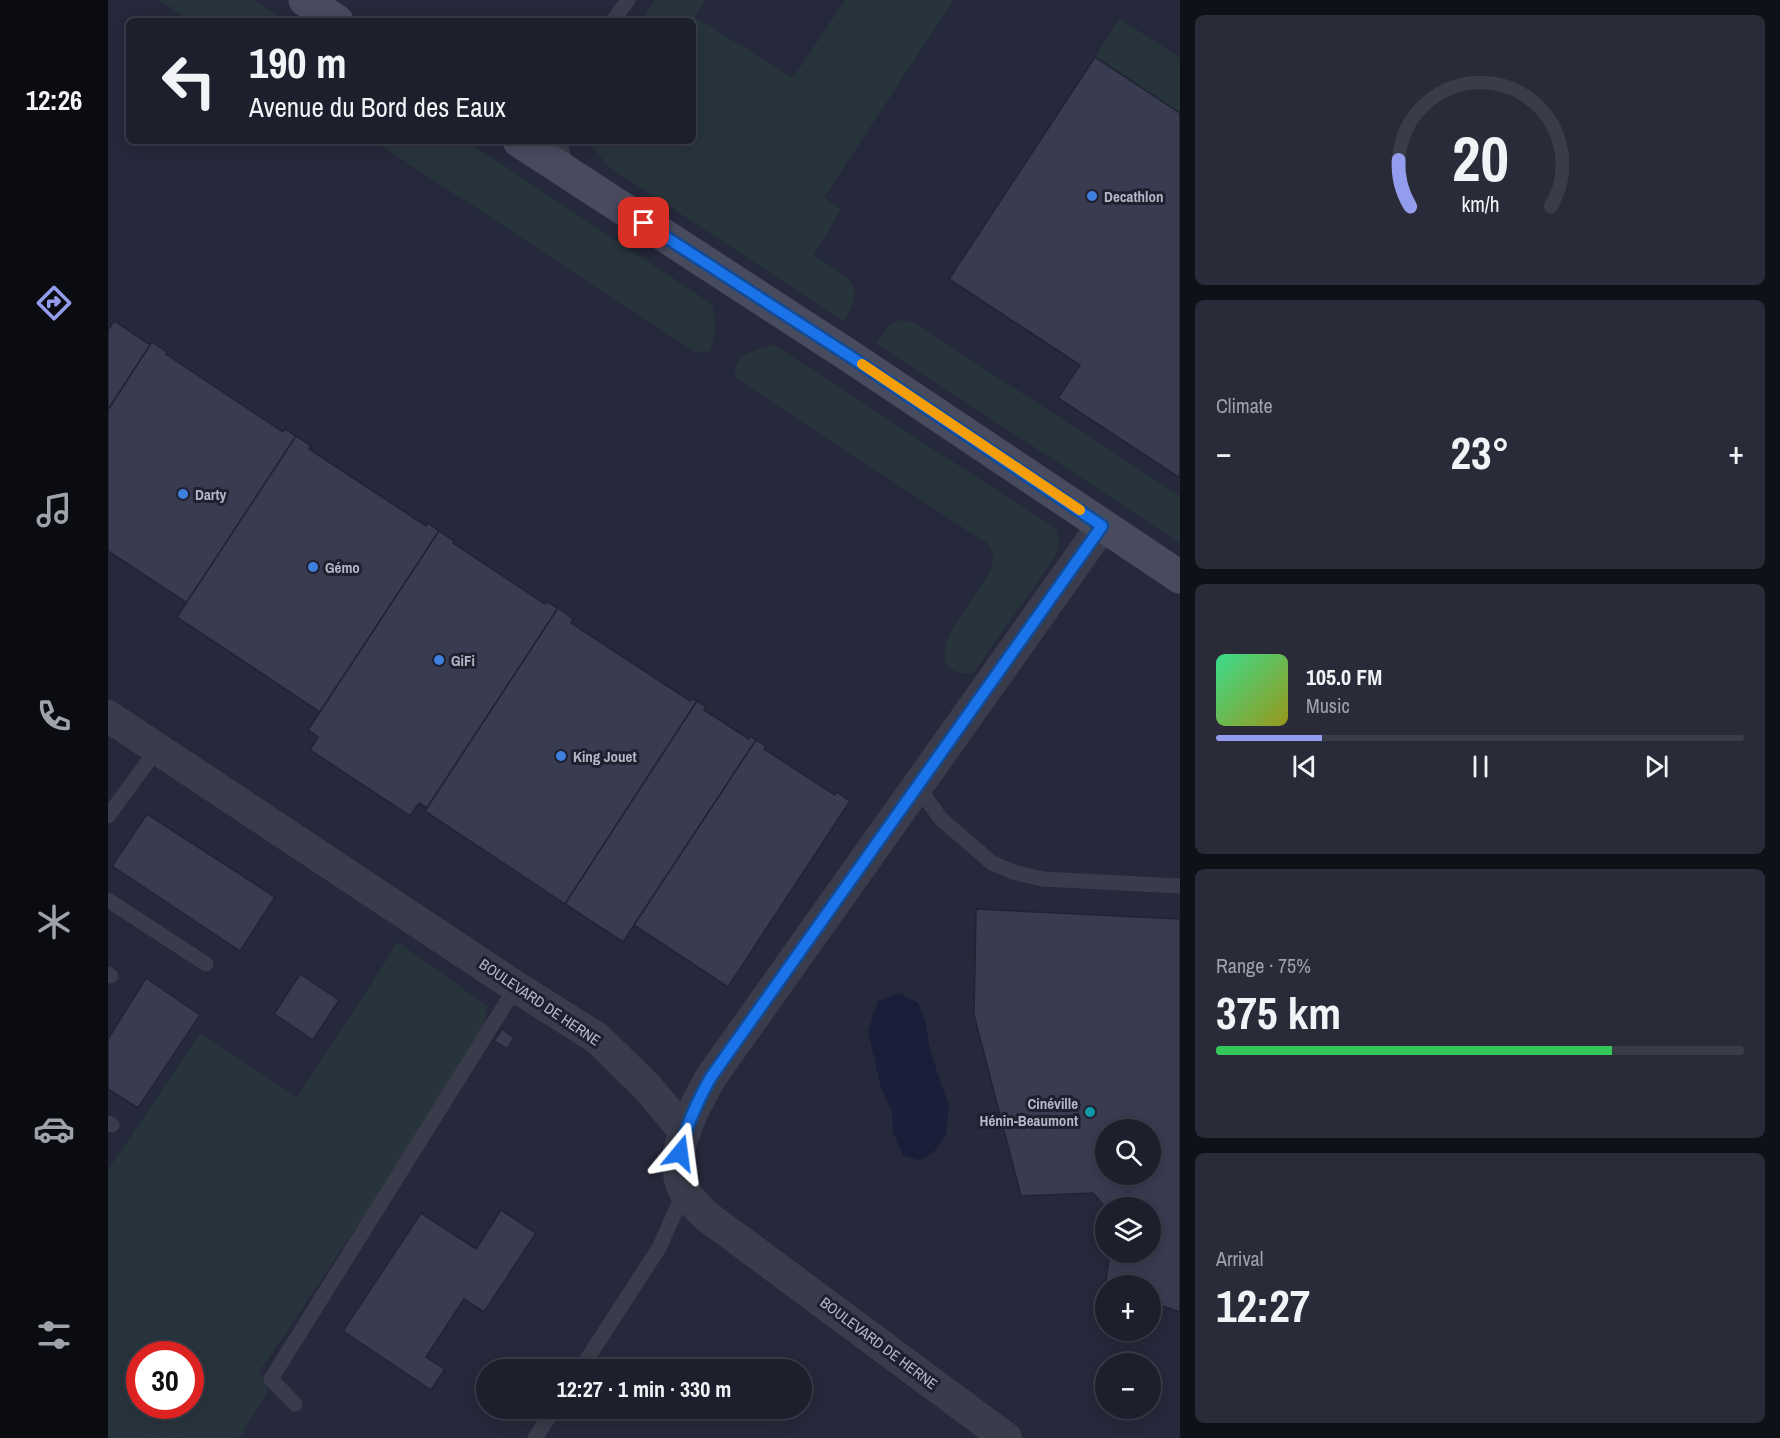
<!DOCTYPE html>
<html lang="en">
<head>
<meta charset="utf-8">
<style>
  body { margin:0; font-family:"Archivo Narrow",sans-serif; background:#292c38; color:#f1f3f6; height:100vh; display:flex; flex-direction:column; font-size:22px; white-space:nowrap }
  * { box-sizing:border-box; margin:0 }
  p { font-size:20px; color:#a0a2a9 }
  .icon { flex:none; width:33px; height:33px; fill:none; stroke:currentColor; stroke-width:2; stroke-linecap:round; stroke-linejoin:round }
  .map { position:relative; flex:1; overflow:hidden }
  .sheet { display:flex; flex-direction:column; gap:15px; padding:15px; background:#0f1118; width:600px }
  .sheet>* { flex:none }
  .top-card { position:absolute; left:18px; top:18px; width:570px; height:126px; border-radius:9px; box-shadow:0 3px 15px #0003,0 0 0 2px #3a3d48; background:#1c1f2c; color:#f1f3f6; overflow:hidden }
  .tools { position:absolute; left:987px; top:1119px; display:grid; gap:12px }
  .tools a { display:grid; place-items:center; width:66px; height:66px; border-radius:50%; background:#1c1f2c; box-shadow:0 3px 15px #0003,0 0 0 2px #3a3d48; font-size:30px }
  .speed { position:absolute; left:18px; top:1341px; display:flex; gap:12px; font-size:30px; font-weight:700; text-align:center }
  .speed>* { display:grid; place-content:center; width:78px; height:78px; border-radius:50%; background:#1c1f2c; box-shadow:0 3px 15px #0003,0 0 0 2px #3a3d48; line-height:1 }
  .speed .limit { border:9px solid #d22; background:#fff; color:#111 }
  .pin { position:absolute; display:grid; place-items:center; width:51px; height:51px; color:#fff; margin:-26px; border-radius:12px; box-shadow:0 3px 9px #0006 }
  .me { position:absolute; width:66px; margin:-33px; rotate:16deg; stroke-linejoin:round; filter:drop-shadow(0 0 4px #0008) }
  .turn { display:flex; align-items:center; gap:21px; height:126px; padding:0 24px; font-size:27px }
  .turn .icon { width:78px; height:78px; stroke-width:2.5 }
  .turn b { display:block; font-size:42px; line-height:51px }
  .big { font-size:45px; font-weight:700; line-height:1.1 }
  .sheet .card { flex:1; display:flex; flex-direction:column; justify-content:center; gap:9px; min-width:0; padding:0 21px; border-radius:9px; background:#292c38 }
  .sheet .dial { align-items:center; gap:0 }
  .dial svg { height:156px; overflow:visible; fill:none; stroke:#3a3d48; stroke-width:7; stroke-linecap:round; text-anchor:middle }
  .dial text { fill:#f1f3f6; stroke:none }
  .song { display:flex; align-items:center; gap:18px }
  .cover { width:72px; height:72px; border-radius:9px; background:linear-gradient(135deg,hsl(150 70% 55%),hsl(60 70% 35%)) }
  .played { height:6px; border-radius:3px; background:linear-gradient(90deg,#949ded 20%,#3a3d48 20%) }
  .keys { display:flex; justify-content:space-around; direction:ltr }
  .heat { display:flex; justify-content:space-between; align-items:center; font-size:33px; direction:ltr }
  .charge { height:9px; border-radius:4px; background:linear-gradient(90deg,#34c759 75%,#3a3d48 0) }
  .trip { position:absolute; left:368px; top:1359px; width:336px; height:60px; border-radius:30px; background:#1c1f2c; box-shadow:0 3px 15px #0003,0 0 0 2px #3a3d48; font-weight:700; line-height:60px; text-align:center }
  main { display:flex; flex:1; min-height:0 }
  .tab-bar { display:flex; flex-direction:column; width:108px; justify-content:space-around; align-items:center; background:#0b0c12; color:#a0a2a9 }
  .tab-bar .icon { width:42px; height:42px }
  .tab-bar .selected { color:#949ded }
  .tab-bar b { font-size:27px; color:#f1f3f6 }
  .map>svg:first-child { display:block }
</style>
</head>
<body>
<main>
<nav class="tab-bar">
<b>12:26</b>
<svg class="icon selected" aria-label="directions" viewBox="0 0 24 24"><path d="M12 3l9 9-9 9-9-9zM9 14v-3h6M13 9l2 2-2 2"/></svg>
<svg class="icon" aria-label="music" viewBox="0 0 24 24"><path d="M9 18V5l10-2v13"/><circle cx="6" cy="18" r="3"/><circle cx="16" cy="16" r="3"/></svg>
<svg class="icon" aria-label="phone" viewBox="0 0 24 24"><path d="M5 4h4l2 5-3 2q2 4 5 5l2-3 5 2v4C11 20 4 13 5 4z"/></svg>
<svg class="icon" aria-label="climate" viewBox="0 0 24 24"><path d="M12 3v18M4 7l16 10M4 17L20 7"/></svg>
<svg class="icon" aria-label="car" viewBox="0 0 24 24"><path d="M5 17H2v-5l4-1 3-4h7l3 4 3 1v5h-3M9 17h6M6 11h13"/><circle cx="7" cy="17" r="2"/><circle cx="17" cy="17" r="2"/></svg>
<svg class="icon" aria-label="filters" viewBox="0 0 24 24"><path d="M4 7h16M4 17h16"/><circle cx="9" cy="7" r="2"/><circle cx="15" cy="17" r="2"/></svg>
</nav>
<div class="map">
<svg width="1072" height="1438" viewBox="0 0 1072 1438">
  <rect width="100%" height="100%" fill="#26293b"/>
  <g fill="#28343c" fill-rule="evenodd">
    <path d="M51 0H146L178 21H83Z"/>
    <path d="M547 0H595L596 1 587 17 685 78 737 0H846L716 197 733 209 706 255C735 276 763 282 735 321L500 166 480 141H585V21H533Z"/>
    <path d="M1012 19 1072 58V113L987 57Z"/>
    <path d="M266 141H359L604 304C607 320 609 335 601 351L589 353Z"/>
    <path d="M792 320 808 324 1072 496V543L768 343 784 323Z"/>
    <path d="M666 345 948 529C952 540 951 547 947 557L865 673C836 676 831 656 842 633L884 568 885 554 880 544 628 378C622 355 649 349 666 345Z"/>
    <path d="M290 942 379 1006 374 1041 151 1372 161 1389 131 1438H0V1170L92 1033 189 1098ZM32 1354H82V1406H32Z"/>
  </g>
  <path fill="#1a1e38" d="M791 993 810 1003 818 1024 821 1045 830 1075 841 1105 838 1135 825 1153 811 1160 795 1156 785 1132 784 1111 773 1088 760 1031 770 1001Z"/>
  <g fill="#393c51" stroke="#212332" stroke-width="1.5" fill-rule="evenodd">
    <path d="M987 57 1072 113V478L950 398 972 365 841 279Z"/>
    <path d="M6 321 42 345 0 410V330Z"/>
    <path d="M44 342 59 352 58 354 175 432 177 429 188 436 79 603 0 551V410Z"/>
    <path d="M188 436 203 446 201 449 318 526 320 523 331 531 212 712 69 617Z"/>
    <path d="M331 531 346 541 345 543 437 604 439 602 450 608 319 808 311 803 302 816 202 750 210 737 200 730Z"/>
    <path d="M450 608 465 619 463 623 582 701 584 698 589 701 457 904 317 811Z"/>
    <path d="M589 701 598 707 596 710 641 739 642 736 648 740 515 942 457 904Z"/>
    <path d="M648 740 658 746 656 749 727 795 729 792 742 801 620 987 526 925Z"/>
    <path d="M39 814 167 897 132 951 4 866Z"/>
    <path d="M868 909 1072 919V1312L1042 1302V1286H998L997 1287 1002 1252H1042V1208H998L985 1193 913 1196 866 1015ZM998 1130H1042V1174H998Z"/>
    <path d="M192 974 231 1000 205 1040 166 1014Z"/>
    <path d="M38 978 92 1015 30 1108 0 1089V1039Z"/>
    <path d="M394 1029 406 1038 399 1049 386 1041Z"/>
    <path d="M393 1210 428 1233 376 1312 356 1299 318 1357 337 1369 323 1390 235 1331 313 1213 368 1249Z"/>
  </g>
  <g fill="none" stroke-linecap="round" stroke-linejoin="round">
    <g stroke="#3a3c4b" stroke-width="15">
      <path d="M505 21 520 0"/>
      <path d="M452 141 458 167"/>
      <path d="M810 787 833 819 884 863 905 872 935 879 1072 886"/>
      <path d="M0 816 50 748"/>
      <path d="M0 900 98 964"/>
      <path d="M0 974 3 976"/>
      <path d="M0 1123 4 1125"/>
      <path d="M472 1370 551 1248 576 1192"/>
      <path d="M187 1404 163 1379 408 987"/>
      <path d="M427 1438 447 1408"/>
    </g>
    <g stroke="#3a3c4b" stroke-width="32">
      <path d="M0 716 408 987 489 1038 540 1088 577 1132"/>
      <path d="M898 1438 597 1215C591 1208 580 1199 576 1190 558 1154 586 1108 603 1077L994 526"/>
    </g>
    <g stroke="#484a5e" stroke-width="33">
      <path d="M197 0 229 21"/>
      <path d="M411 141 740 355 1072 577"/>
    </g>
  </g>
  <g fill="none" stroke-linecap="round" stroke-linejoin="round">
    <defs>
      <path id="route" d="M536 223 740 355 994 526 603 1077C589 1102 578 1125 572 1153"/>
    </defs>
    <use href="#route" stroke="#114b97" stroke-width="15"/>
    <use href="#route" stroke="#1a73e8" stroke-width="10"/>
    <path stroke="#f59e0b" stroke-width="10" d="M754 364 972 510"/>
  </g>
  <g fill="#3f7fe0" stroke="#1f2130" stroke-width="2">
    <circle cx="984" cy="196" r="6"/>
    <circle cx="75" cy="494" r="6"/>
    <circle cx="205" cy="567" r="6"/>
    <circle cx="331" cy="660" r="6"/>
    <circle cx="453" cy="756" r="6"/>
  </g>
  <circle fill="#0f9aa8" stroke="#1f2130" stroke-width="2" cx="982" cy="1112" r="6"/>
  <g text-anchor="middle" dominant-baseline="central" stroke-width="6" stroke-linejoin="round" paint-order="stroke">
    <g font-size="15" font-weight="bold" fill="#b6b7c7" stroke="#1f2130" text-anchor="start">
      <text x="996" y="196">Decathlon</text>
      <text x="87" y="494">Darty</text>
      <text x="217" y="567">Gémo</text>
      <text x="343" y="660">GiFi</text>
      <text x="465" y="756">King Jouet</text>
      <text x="970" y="1103" text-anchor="end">Cinéville<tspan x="970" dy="17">Hénin-Beaumont</tspan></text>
    </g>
    <g font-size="15" fill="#b6b7c7" stroke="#1f2130">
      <text transform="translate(432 1002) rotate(34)">BOULEVARD DE HERNE</text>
      <text transform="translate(771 1343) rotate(37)">BOULEVARD DE HERNE</text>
    </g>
  </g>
</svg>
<div class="tools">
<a><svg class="icon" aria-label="search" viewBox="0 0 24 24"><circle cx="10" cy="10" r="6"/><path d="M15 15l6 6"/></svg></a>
<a><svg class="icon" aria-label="layers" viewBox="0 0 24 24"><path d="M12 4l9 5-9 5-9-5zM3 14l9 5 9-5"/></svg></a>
<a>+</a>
<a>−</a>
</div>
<div class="speed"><div class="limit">30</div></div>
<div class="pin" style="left:536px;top:223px;background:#d93025"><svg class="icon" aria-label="arrive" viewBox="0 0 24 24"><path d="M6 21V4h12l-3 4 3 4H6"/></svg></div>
<svg class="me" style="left:572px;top:1153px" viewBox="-20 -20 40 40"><path d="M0-17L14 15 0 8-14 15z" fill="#1a73e8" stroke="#fff" stroke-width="4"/></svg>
<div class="trip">12:27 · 1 min · 330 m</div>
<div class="top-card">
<div class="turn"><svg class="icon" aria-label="left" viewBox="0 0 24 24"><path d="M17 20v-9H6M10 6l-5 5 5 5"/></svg><div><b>190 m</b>Avenue du Bord des Eaux</div></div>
</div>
</div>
<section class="sheet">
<div class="card dial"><svg viewBox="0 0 100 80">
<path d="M14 69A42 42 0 1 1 86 69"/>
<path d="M14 69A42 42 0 0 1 8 45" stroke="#949ded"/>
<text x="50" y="56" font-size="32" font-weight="700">20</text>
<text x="50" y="72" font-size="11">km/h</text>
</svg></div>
<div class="card"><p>Climate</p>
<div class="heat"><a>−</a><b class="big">23°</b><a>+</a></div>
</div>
<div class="card">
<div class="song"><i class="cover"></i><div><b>105.0 FM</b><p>Music</p></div></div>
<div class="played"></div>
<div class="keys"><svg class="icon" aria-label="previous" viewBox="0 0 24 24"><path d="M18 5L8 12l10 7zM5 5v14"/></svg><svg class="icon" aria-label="pause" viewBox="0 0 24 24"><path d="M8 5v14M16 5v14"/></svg><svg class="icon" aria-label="next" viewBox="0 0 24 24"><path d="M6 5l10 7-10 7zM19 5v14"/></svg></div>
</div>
<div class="card"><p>Range · 75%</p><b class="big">375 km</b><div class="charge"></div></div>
<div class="card"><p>Arrival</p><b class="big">12:27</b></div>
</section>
</main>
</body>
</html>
